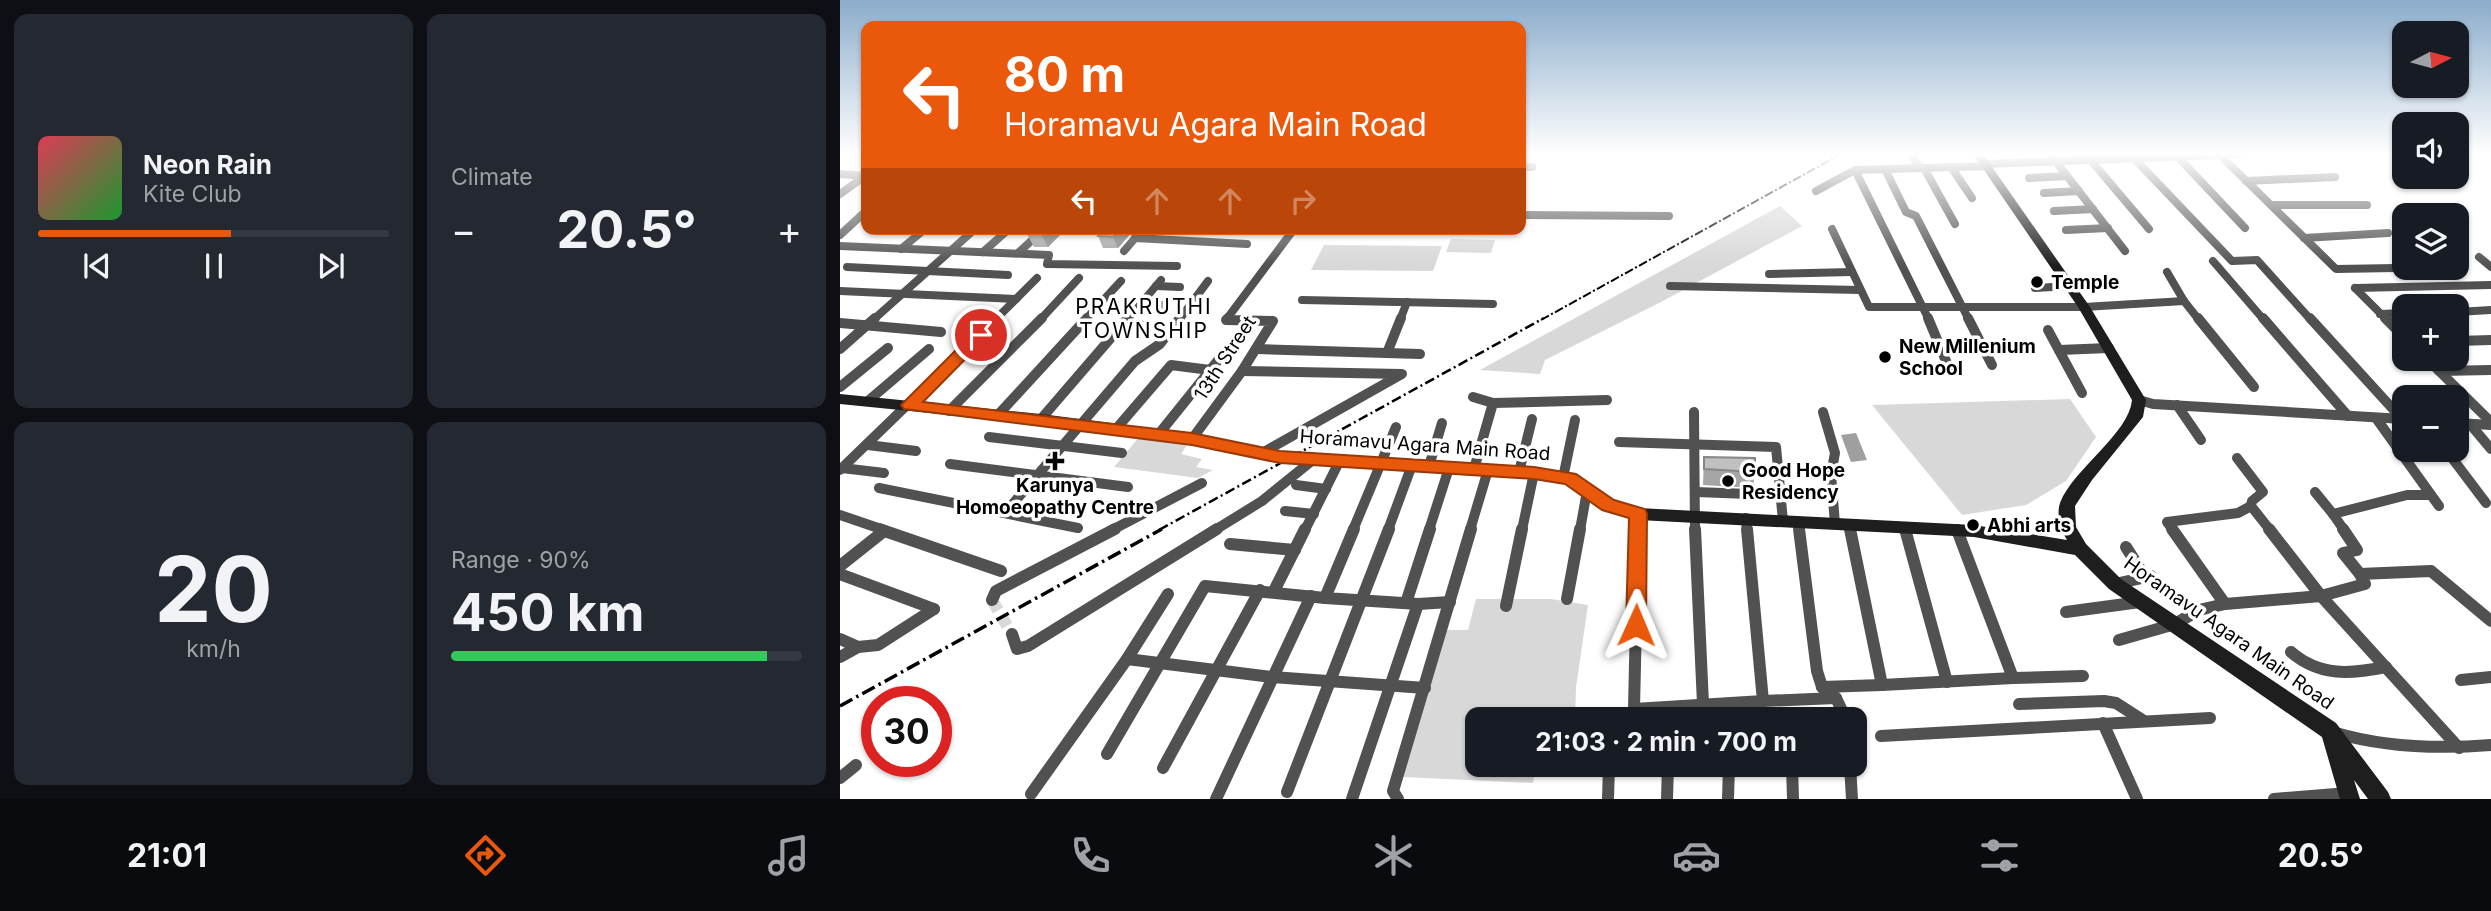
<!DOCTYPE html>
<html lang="en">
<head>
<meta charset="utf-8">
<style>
  body { margin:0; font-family:Inter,sans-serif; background:#242831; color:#f1f3f6; height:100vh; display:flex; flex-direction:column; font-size:26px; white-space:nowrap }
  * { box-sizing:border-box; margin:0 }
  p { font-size:23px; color:#9ea1a6 }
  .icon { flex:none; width:38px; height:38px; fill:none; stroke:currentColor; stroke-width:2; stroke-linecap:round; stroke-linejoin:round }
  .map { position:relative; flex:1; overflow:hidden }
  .details { display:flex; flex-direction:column; gap:14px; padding:14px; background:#0d0f14; width:840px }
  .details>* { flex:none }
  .hud { position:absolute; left:21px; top:21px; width:665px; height:214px; border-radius:14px; box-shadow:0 2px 5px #0004; background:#ea580c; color:#fff; overflow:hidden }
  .needle { width:46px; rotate:84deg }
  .fabs { position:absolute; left:1552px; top:21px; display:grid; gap:14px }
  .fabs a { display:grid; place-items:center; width:77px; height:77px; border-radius:14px; background:#171b24; box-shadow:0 2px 5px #0004; font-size:35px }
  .speed { position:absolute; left:21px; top:686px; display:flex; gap:14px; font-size:35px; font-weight:700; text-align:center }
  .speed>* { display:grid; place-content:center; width:91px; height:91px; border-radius:50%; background:#171b24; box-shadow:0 2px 5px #0004; line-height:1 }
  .speed .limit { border:10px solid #d22; background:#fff; color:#111 }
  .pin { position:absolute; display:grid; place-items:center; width:60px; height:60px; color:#fff; margin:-30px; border:4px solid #fff; border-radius:50%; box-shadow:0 2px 7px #0007 }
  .me { position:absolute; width:77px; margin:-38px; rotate:1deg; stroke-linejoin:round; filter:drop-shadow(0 0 5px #0008) }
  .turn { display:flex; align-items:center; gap:24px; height:147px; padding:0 28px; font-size:32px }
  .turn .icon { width:91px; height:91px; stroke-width:2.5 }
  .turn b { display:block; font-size:49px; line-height:60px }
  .lanes { display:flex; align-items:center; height:66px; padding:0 28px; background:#0003; justify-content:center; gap:35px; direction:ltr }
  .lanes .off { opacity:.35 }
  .big { font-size:52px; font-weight:700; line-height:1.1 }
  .details .widget { flex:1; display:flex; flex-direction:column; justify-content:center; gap:10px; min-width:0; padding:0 24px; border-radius:14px; background:#242831 }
  .details .dial { align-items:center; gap:0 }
  .dial b { font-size:91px; line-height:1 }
  .song { display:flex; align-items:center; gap:21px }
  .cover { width:84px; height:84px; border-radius:10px; background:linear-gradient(135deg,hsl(350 70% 55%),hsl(130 70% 35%)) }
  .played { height:7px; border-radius:4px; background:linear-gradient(90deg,#ea580c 55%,#363941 55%) }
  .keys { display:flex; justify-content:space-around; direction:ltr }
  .heat { display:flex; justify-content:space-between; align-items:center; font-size:38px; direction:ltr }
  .charge { height:10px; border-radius:5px; background:linear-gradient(90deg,#34c759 90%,#363941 0) }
  .details .tiles { flex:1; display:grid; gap:14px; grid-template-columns:repeat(2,1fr) }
  .trip { position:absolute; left:625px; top:707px; width:402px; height:70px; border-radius:14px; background:#171b24; box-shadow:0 2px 5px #0004; font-weight:700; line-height:70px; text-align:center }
  .dock { display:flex; height:112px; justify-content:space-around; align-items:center; background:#090b0e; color:#9ea1a6 }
  .dock .icon { width:49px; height:49px }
  .dock .on { color:#ea580c }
  .dock b { font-size:32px; color:#f1f3f6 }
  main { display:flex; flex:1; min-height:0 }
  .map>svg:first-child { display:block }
</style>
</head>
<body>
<main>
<section class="details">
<div class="tiles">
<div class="widget">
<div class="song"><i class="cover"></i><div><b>Neon Rain</b><p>Kite Club</p></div></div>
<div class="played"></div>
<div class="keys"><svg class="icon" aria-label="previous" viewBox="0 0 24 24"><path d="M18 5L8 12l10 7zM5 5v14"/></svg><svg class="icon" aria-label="pause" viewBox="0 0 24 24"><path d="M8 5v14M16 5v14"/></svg><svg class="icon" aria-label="next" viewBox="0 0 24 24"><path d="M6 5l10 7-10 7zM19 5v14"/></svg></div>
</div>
<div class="widget"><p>Climate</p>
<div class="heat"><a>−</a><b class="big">20.5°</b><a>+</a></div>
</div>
<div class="widget dial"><b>20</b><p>km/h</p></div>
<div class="widget"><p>Range · 90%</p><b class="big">450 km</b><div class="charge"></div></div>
</div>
</section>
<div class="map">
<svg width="1651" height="799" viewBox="0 0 1651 799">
  <rect width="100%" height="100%" fill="#fff"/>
  <g fill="#d8d8d8">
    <path d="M940 206 962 226 821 302 705 360 700 374 640 370Z"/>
    <path d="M611 239 655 240 651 253 606 252Z"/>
    <path d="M484 245H485L602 246 593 271 471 270Z"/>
    <path d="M1230 399 1256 437 1226 481 1186 505 1122 515 1032 405Z"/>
    <path d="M300 436 348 443 341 454 362 459 356 467 373 470 358 478 274 467Z"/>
    <path d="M636 599H711L748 605 736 687 735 719H637V765H696L693 783 563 777 603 630H628Z"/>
  </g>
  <path fill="#9f9f9f" d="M1016 433 1027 460 1011 462 1001 435Z"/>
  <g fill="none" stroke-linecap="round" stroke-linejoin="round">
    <path stroke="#d9d9d9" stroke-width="12" stroke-dasharray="12 6" stroke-linecap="butt" d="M152 600 172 634"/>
    <g stroke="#515151" stroke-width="8">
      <path d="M1071 154 1080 168"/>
      <path d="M1210 154 1285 251"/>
      <path d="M1290 154 1392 261 1417 260 1471 320"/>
      <path d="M1336 155 1405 228"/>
      <path d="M1380 155 1496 269 1556 268"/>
      <path d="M1353 156 1399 154"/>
      <path d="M1248 157 1309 229"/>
      <path d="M1145 164 1353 156 1350 154"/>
      <path d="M681 167H692"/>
      <path d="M1111 167 1132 198"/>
      <path d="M1084 168 1115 224"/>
      <path d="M1045 169 1066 212 1076 216 1129 320"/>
      <path d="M1015 170 1089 320"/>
      <path d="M0 174 26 176"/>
      <path d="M1189 178 1227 176"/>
      <path d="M1406 181 1495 177"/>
      <path d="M976 191 1015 170 1147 166"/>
      <path d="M1204 193 1239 191"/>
      <path d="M0 194 25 176"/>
      <path d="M1432 205H1527"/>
      <path d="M1214 211 1253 209"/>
      <path d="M681 215 829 216"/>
      <path d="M992 229 1029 307H1244L1344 301"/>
      <path d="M1226 230 1268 228"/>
      <path d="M0 235 26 211"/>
      <path d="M295 238 407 244"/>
      <path d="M1464 238 1548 233"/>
      <path d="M0 246 209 255 207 264 337 266"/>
      <path d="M61 249 85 229"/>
      <path d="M284 251 303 229"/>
      <path d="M143 252 169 229"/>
      <path d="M178 253 204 229"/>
      <path d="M1639 257 1651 267"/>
      <path d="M1373 261 1424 320"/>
      <path d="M7 267 168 275"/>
      <path d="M1327 272 1344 301 1359 320"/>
      <path d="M929 274 1012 272"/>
      <path d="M316 286 340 287"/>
      <path d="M830 286 1020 290"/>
      <path d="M1195 288 1230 286"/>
      <path d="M1515 288 1651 285"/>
      <path d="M1515 288 1547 320"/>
      <path d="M0 291 176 299"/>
      <path d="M462 300 653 304"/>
      <path d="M300 304 325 305"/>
      <path d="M1617 312 1651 310"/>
      <path d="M1540 314 1564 313"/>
      <path d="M33 320 135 229"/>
      <path d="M155 320 197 278"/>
      <path d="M200 320 239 278"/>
      <path d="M245 320 281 281"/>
      <path d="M287 320 321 280"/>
      <path d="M339 320 368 281"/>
      <path d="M386 320 454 229"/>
      <path d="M560 320 567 302"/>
    </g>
    <g stroke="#515151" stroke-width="10">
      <path d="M1088 318 1111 373"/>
      <path d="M1128 318 1152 365"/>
      <path d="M1358 318 1414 387"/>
      <path d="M1423 318 1508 416"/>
      <path d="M1470 318 1562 419"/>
      <path d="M1545 318 1564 337"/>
      <path d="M0 323 101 332"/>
      <path d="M283 325 308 326"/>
      <path d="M1208 330 1242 393"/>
      <path d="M1617 341 1651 340"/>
      <path d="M0 349 35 318"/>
      <path d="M417 349 580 354"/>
      <path d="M1219 350 1269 348"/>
      <path d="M547 353 561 318"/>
      <path d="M1587 359 1651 422"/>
      <path d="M402 371 562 374 422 453"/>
      <path d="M1599 371 1651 370"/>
      <path d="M0 387 48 348"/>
      <path d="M633 397 653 403 767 400"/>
      <path d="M1299 400 1313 404 1563 419"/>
      <path d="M28 401 89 349"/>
      <path d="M1337 405 1361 440"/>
      <path d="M109 411 202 318"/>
      <path d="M854 412 855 530"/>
      <path d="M983 412 995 453 991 474 995 524"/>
      <path d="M157 416 247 318"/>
      <path d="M1536 418 1599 506"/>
      <path d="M201 419 288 318"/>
      <path d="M1617 423 1651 425"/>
      <path d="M1630 424 1651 449"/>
      <path d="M276 429 331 365 370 370"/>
      <path d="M318 435 384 353"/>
      <path d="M149 437 282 453"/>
      <path d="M352 439 402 371 433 321 386 320 388 318"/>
      <path d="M779 442 936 447 943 521"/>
      <path d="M28 445 76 451"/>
      <path d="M1606 450 1646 503"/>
      <path d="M1397 458 1423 492 1412 501 1411 506 1430 530"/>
      <path d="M110 464 288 487"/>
      <path d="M589 466 602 423"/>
      <path d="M2 468 44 473"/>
      <path d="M634 469 653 403"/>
      <path d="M0 470 157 318"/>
      <path d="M679 472 692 419"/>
      <path d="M723 478 735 420"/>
      <path d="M456 485 486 489"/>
      <path d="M39 488 238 528"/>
      <path d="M856 492 909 494"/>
      <path d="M1475 492 1493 514"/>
      <path d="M445 511 474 514"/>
      <path d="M165 513 295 361 320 344 340 318"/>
      <path d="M0 515 44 530"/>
      <path d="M906 518 907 530"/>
      <path d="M958 522 959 530"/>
      <path d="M1009 525 1010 530"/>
      <path d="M1065 527 1066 530"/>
      <path d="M272 530 362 483"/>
      <path d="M375 530 422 501 474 459"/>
      <path d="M465 530 500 460"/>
      <path d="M513 530 556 427"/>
      <path d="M548 530 572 465"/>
      <path d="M589 530 609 468"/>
      <path d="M630 530 648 470"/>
      <path d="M682 530 694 473"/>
      <path d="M740 530 747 491"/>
      <path d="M798 530V514"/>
      <path d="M1333 530 1327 522 1398 513 1411 506"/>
      <path d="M1504 530 1493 514 1567 495H1591"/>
    </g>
    <g stroke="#515151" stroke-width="12">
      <path d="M39 529 161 571"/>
      <path d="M514 529 485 598 578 604 610 602"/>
      <path d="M798 529 794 709 923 701 907 529"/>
      <path d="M855 529 863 704"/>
      <path d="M959 529 977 671 982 687 996 698 1006 719"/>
      <path d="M1010 529 1042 685 1173 678 1117 530"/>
      <path d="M1065 529 1107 682"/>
      <path d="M1332 529 1385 604"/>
      <path d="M1429 529 1481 596 1619 748"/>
      <path d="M1503 529 1517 550 1503 553 1520 574"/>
      <path d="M390 544 455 550"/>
      <path d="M1286 547 1305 577"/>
      <path d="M0 566 44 531"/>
      <path d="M0 574 94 609"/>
      <path d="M1275 584 1311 576"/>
      <path d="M434 591 465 529"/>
      <path d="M328 594 287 659 432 677 585 688"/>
      <path d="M727 599 740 529"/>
      <path d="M152 600 156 591 275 529"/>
      <path d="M566 603 590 529"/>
      <path d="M666 606 682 529"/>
      <path d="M1226 612 1300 602"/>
      <path d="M172 634 177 649 188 646 377 529"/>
      <path d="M0 639 18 647 0 657"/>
      <path d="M1279 640 1335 624 1359 610 1385 604 1481 596 1525 584 1520 574 1591 571 1651 621"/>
      <path d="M18 647 38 645 94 609"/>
      <path d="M1451 652C1480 677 1511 674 1546 667"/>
      <path d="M1173 678 1243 676"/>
      <path d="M1621 680 1651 677"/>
      <path d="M982 687 1042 685"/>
      <path d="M923 701 996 698"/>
      <path d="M1179 704 1264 701 1276 703 1304 721"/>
      <path d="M1263 723 1297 799"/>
      <path d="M1496 733C1547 748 1599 749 1651 745"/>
      <path d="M1041 736 1370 718"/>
      <path d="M267 754 365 586 485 598"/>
      <path d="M952 765 953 799"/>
      <path d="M1010 765 1012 799"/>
      <path d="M323 768 420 590"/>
      <path d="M0 778 16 765"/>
      <path d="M447 792 549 529"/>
      <path d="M191 794 287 659"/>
      <path d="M376 799 471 596"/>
      <path d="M512 799 578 604"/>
      <path d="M558 799 553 791 631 529"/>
      <path d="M768 799 769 765"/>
      <path d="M827 799 828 765"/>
      <path d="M888 799 889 765"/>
      <path d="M1434 799 1508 793"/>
    </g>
    <path fill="#1e1e1e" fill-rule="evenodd" d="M1133 154H1143L1250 307 1306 400 1303 417 1252 480 1235 506 1236 527 1246 544 1281 579 1496 723 1548 792 1551 799H1528L1514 780 1520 799H1500L1482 737 1269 589 1235 555 1134 537 798 520 762 509 725 484 694 479 441 462 349 443 201 424 0 404V394L201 414 349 433 441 452 694 467 734 475 773 500 798 508 1134 525 1227 540C1221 530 1216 515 1220 503 1233 469 1289 434 1292 400L1238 307Z"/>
    <path stroke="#000" stroke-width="2" stroke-dasharray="9 2.5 2 2.5" stroke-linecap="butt" d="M701 320 1001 154"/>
    <path stroke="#000" stroke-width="2.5" stroke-dasharray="10 3.5 2 3.5" stroke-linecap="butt" d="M319 530 704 318"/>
    <path stroke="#000" stroke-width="3.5" stroke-dasharray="14 4.5 2.5 4.5" stroke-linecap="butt" d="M0 706 322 529"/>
  </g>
  <g fill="#a5a5a5">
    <path d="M225 230 208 247H194L186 232Z"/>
    <path d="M292 232 278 248H263L258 236Z"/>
    <path d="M864 457 915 472 913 488 863 485Z"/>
  </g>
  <g fill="#868686">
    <path d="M203 229H225V230L208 247 200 232Z"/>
    <path d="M279 229H290L292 232 278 248 273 237Z"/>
  </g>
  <g fill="#c0c0c0" stroke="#868686" stroke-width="2">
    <path d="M188 229H203L200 232H186Z"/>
    <path d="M264 229H279L273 237 258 236Z"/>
    <path d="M864 457 915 458V472L864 469Z"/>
  </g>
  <linearGradient id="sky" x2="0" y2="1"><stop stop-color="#8baccb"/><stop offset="0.58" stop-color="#fff"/><stop offset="1" stop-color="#fff" stop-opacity="0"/></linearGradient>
  <rect width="1651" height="266" fill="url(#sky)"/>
  <path fill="#ea580c" stroke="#983908" stroke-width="2" d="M141 330 148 335 146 338 83 402 352 433 440 451 694 467 736 474 774 500 805 509 807 514 806 625 803 631 796 634 789 631 786 625 789 518 762 510 725 484 694 479 440 463 352 445 64 409 61 405 135 331Z"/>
  <g fill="#000" stroke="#fff" stroke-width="2.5">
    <circle cx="1197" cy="282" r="7"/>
    <circle cx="1045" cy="357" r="7"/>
    <path d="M211.5 450.5h7v7h7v7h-7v7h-7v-7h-7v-7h7z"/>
    <circle cx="888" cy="481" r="7"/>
    <circle cx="1133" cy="525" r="7"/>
  </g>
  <g text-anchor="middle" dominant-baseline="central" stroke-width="7" stroke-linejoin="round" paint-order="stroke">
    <g font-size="19" font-weight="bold" fill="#000" stroke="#fff" text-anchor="start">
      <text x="1211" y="282">Temple</text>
      <text x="1059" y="346">New Millenium<tspan x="1059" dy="22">School</tspan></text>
      <text x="902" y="470">Good Hope<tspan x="902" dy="22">Residency</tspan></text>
      <text x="215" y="485" text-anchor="middle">Karunya<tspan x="215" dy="22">Homoeopathy Centre</tspan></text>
      <text x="1147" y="525">Abhi arts</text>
    </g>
    <g font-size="19" fill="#000" stroke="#fff">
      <text transform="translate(385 358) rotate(-57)">13th Street</text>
      <text transform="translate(585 445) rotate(4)">Horamavu Agara Main Road</text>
      <text transform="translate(1389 633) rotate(35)">Horamavu Agara Main Road</text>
    </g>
    <g font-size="21" letter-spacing="2" fill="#000" stroke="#fff">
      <text x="304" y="306">PRAKRUTHI<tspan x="304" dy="24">TOWNSHIP</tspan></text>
    </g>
  </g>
</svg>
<div class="fabs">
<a><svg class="needle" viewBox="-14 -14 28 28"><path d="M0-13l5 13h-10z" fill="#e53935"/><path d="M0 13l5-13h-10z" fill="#9ea1a6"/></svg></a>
<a><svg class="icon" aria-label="sound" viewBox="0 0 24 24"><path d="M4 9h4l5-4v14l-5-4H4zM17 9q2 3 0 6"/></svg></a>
<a><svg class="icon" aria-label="layers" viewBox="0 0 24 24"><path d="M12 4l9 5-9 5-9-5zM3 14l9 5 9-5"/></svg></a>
<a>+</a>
<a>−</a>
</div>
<div class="speed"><div class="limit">30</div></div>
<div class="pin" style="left:141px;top:335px;background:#d93025"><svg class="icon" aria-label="arrive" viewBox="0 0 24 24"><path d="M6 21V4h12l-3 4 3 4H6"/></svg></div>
<svg class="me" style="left:796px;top:625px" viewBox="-20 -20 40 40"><path d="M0-17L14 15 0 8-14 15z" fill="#ea580c" stroke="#fff" stroke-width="4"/></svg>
<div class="trip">21:03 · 2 min · 700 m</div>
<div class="hud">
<div class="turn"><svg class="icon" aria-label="left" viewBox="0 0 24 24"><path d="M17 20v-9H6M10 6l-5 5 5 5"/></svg><div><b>80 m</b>Horamavu Agara Main Road</div></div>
<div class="lanes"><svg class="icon" aria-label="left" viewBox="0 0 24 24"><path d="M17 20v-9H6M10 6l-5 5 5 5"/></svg><svg class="icon off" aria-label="ahead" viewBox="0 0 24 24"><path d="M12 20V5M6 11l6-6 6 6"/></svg><svg class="icon off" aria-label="ahead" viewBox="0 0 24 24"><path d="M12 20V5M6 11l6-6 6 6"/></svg><svg class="icon off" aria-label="right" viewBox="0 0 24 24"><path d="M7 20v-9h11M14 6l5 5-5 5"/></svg></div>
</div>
</div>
</main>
<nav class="dock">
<b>21:01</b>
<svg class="icon on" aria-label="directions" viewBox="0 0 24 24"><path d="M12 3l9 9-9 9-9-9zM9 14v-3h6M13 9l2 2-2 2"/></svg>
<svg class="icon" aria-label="music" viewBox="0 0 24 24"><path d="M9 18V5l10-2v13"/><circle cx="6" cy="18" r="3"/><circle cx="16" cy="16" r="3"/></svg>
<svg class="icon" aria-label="phone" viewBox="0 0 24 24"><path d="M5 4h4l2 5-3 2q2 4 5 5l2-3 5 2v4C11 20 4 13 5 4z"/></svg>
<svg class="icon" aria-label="climate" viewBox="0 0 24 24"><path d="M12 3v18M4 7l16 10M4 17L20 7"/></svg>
<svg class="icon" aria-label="car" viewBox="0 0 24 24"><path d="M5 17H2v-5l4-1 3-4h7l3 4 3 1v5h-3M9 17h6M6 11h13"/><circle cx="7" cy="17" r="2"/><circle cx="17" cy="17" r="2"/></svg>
<svg class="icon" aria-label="filters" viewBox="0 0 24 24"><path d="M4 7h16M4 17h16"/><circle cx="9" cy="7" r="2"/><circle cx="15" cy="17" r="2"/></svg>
<b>20.5°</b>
</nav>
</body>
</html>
